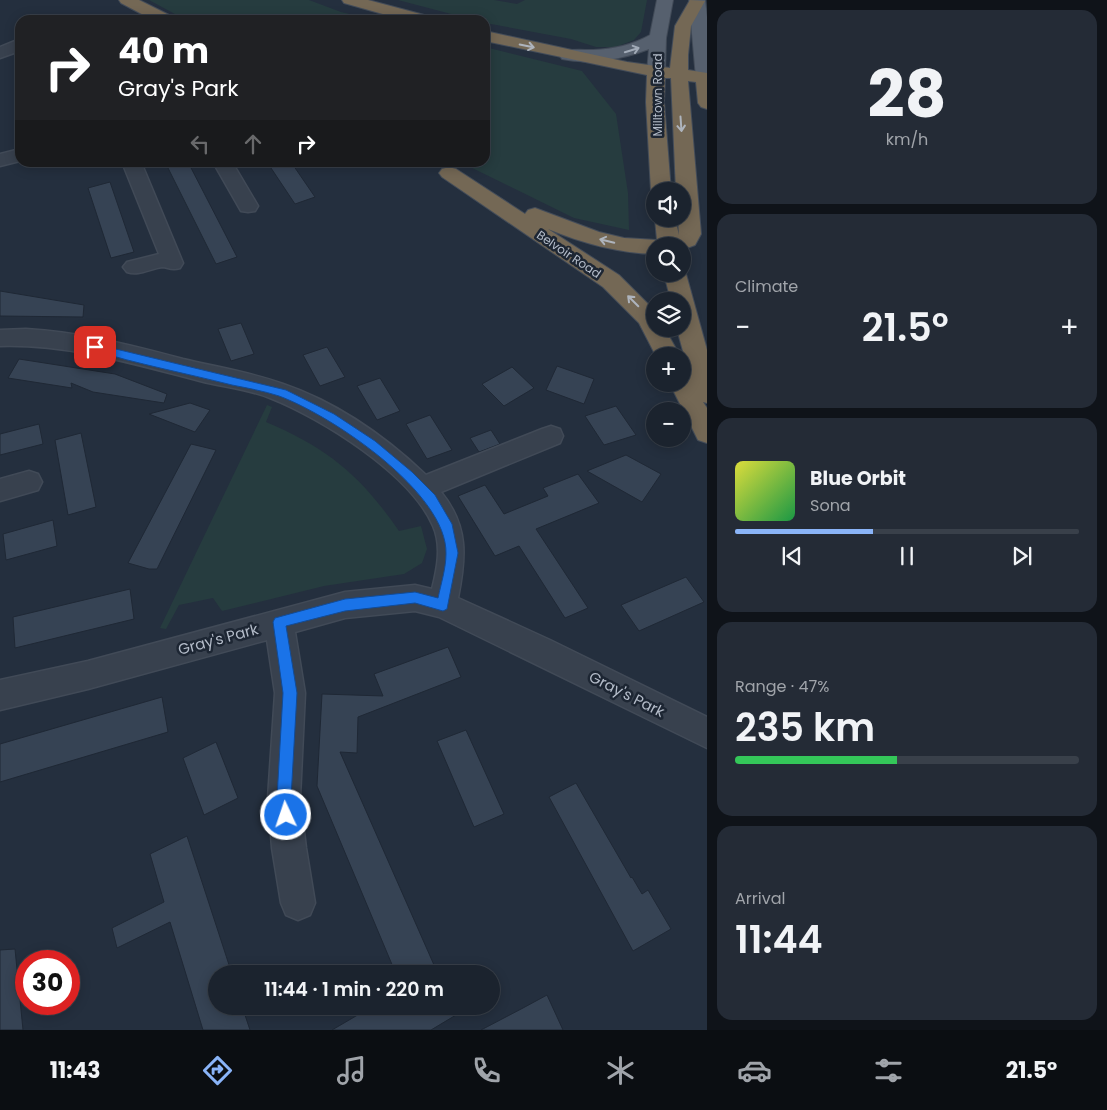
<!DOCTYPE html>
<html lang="en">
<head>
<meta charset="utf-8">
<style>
  body { margin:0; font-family:Poppins,sans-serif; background:#242b36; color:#f1f3f6; height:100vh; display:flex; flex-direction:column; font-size:19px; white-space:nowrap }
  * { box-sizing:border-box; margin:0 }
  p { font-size:16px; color:#a0a4aa }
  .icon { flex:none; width:28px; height:28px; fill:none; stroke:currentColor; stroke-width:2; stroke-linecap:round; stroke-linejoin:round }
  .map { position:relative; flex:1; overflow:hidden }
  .details { display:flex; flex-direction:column; gap:10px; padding:10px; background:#0f1319; width:400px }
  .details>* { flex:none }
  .guide { position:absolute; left:15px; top:15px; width:475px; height:152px; border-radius:15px; box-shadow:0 2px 12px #0003,0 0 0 1px #39404a; background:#202124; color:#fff; overflow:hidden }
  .buttons { position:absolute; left:646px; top:182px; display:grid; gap:10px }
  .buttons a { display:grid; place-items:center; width:45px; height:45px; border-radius:50%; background:#1b232e; box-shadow:0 2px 12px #0003,0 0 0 1px #39404a; font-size:25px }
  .speed { position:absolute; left:15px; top:950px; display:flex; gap:10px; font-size:25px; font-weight:700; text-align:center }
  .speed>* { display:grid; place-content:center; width:65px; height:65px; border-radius:50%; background:#1b232e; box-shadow:0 2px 12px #0003,0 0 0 1px #39404a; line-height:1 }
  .speed .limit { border:8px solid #d22; background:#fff; color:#111 }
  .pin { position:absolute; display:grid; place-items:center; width:42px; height:42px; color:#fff; margin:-21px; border-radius:10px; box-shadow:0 2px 8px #0006 }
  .me { position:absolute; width:55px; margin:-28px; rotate:357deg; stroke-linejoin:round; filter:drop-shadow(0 0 4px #0008) }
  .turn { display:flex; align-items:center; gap:18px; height:105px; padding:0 20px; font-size:22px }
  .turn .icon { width:65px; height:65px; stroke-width:2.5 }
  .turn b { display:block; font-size:35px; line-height:42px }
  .lanes { display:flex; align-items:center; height:48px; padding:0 20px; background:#0003; justify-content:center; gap:25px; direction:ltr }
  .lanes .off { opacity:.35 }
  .big { font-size:38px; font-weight:600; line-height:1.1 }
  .details .card { flex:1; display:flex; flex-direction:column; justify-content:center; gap:8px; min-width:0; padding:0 18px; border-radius:15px; background:#242b36 }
  .details .dial { align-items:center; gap:0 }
  .dial b { font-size:65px; line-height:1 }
  .song { display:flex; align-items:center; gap:15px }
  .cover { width:60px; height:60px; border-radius:8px; background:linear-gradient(135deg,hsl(60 70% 55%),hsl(140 70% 35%)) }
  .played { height:5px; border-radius:2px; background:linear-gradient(90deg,#8ab4f8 40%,#39404a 40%) }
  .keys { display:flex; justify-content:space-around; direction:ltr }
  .heat { display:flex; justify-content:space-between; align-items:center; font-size:28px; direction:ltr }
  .charge { height:8px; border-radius:4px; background:linear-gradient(90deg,#34c759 47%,#39404a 0) }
  .trip { position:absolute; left:208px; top:965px; width:292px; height:50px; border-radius:25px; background:#1b232e; box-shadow:0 2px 12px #0003,0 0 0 1px #39404a; font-weight:600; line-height:50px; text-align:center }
  .menu { display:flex; height:80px; justify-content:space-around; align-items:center; background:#0b0e12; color:#a0a4aa }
  .menu .icon { width:35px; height:35px }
  .menu .active { color:#8ab4f8 }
  .menu b { font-size:22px; color:#f1f3f6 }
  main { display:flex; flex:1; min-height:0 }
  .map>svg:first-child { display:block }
</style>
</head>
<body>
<main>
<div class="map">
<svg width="707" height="1030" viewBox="0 0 707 1030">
  <rect width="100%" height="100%" fill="#242f3e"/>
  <g fill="#263c3f">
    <path d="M149 0H309L341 12 374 20H186Z"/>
    <path d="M398 0H494L517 4 525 0H647L641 32 634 40 616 47H596L571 39 491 24 485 23V20H474Z"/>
    <path d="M485 47 582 71 616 114 628 193 629 230 574 218 462 163 485 162Z"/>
    <path d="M267 405 272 407 266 422C328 448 361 476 399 531L421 526 427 549 422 563 404 574 324 586 222 611 213 598 179 605 166 629 160 628Z"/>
  </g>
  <g fill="#364354" stroke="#1f2835">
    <path d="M165 162H188L237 257 216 264Z"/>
    <path d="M267 162H291L315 197 295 204Z"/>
    <path d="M110 182 134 252 111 258 88 188Z"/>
    <path d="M0 291 84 305 83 317 0 316Z"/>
    <path d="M241 323 254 354 231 361 218 329Z"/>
    <path d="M327 347 345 377 320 386 303 355Z"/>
    <path d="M19 359 115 374 167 394 164 403 93 392 71 383 72 388 8 378Z"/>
    <path d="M557 366 594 379 584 404 546 390Z"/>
    <path d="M512 367 534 388 504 406 482 384Z"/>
    <path d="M380 378 400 411 377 420 357 386Z"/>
    <path d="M190 403 210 410 195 432 149 414Z"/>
    <path d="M616 406 636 435 604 445 585 416Z"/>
    <path d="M430 415 452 450 427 459 406 424Z"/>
    <path d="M39 424 43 444 0 455V434Z"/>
    <path d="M491 430 500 444 479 452 470 438Z"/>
    <path d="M81 433 96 507 68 515 55 440Z"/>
    <path d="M191 444 216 450 157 569H149L128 563Z"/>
    <path d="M626 455 661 474 642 502 587 471Z"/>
    <path d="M578 474 599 503 536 529 588 608 565 618 519 546 495 556 458 496 485 485 504 514 548 496 543 488Z"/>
    <path d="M53 520 57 546 6 560 3 534Z"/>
    <path d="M686 577 704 602 639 631 621 605Z"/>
    <path d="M130 589 134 619 15 648 13 617Z"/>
    <path d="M448 647 461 677 358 717 357 753 340 752 438 974H396L317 786 322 694 383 696 374 674Z"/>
    <path d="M162 697 168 732 0 782V744Z"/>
    <path d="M466 730 504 814 474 827 437 741Z"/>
    <path d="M216 742 238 798 204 815 183 758Z"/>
    <path d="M576 783 631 878 632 877 642 894 648 890 671 929 633 951 549 797Z"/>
    <path d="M187 836 232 974H216V1006H242L250 1030H203L170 922 117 948 112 928 164 902 150 854Z"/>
    <path d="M15 949 23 1030H0V950Z"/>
    <path d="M547 995 563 1030H481L523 1008Z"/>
    <path d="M373 1006H453L456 1015 431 1030H332Z"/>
  </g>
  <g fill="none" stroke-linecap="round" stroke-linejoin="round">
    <defs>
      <g id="minor">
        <path d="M15 41 20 42V54L14 53 0 58V47Z"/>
        <path d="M20 149V161L0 166V154Z"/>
        <path d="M122 162H141L183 263 180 268C171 271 168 267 162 267 149 269 139 276 127 272L123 267 127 262 159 254Z"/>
        <path d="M213 162H232L258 206 255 211 248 212 241 211Z"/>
        <path d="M26 329C80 332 131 345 183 359 216 367 250 372 283 384 336 402 386 437 426 475L542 429 551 426 560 429 563 436 560 443 441 492C469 526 466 558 458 598L550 640 707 717V748L439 617 415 611 345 618 295 632 305 693 300 798 306 848 315 903 310 915 298 920 286 915 281 903 272 848 268 798 275 693 267 640 88 689 0 710V680L88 661 345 592 415 585 432 589C437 569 442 546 433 526 411 474 321 418 270 398 248 389 223 387 200 381 134 364 69 344 0 346V330Z"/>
        <path d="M29 471 38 474 42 482 38 490 0 501V479Z"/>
      </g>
      <g id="major">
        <path d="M657 0H673L666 38 665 72 662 76 656 77 650 76 647 72 649 49C624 59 589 65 562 59L559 55 562 51C572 49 583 50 593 50 614 49 632 45 650 35Z"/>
        <path d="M689 0H705L707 17V83L699 82 696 78Z"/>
      </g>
      <g id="highway">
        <path d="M119 0H139L171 16 173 20H153L121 3Z"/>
        <path d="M342 0H368L428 16 430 20H404L344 3Z"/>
        <path d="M690 0 705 1 691 26 688 55V70L707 73V109L701 107 698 103 696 82 688 81 701 234 695 245 682 250V246H655V254C618 253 582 243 548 229L619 275 655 311V329H665L680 356H656L639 323 603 287 442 177 439 173 442 169 449 167 456 169 525 214 528 210 535 208 599 232 624 238 657 240 655 219V218L675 219 679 235 678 219H682V191H676L671 78H665L664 102 671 191H655V196L651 191 646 102 647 75 485 41V31L627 62 670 68 675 26Z"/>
        <path d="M683 269 686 274 707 350V403L703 402 707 408V443L698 440 670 384H682V375L690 377 677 329H682V301H671L664 274H682Z"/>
      </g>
    </defs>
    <use href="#minor" stroke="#414a57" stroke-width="3"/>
    <use href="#major" stroke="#414a57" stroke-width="2"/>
    <use href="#highway" stroke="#434c59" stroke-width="2"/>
    <use href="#minor" fill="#38414e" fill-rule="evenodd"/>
    <use href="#major" fill="#56606e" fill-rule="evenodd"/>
    <use href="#highway" fill="#746855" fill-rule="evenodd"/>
  </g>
  <defs><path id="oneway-shaft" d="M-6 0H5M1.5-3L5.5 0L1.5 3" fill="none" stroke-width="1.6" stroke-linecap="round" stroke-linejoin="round" transform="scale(1.25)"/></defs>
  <g stroke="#aeb4bd">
    <use href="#oneway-shaft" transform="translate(527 46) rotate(12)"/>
    <use href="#oneway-shaft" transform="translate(681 124) rotate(86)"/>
    <use href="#oneway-shaft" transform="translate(607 241) rotate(-166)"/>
    <use href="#oneway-shaft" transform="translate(633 301) rotate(-135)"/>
  </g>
  <use stroke="#a1aab7" href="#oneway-shaft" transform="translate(632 50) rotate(-17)"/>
  <path fill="#1a73e8" stroke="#114b97" d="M95 344 286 390 334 414 375 441 412 472 435 495 452 524 458 553 447 609 443 611 415 603 345 611 286 626 297 693 291 798 293 815 291 820 286 822 281 820 277 798 283 693 273 622 275 618 345 599 415 592 438 598C441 584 446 568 446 554 448 493 331 415 279 396 264 391 247 388 232 385 185 373 137 364 92 350L90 347Z"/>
  <g text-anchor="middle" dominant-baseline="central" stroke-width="5" stroke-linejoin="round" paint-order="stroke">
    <g font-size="12" fill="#b4bcc9" stroke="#1d2633">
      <text transform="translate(657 95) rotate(-90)">Milltown Road</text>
      <text transform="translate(569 254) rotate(34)">Belvoir Road</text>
    </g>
    <g font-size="15" fill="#b4bcc9" stroke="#1d2633">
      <text transform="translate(218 639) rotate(-15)">Gray's Park</text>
      <text transform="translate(627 694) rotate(27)">Gray's Park</text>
    </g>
  </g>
</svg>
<div class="buttons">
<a><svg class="icon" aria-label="sound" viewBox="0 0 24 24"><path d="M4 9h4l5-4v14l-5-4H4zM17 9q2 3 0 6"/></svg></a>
<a><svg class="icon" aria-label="search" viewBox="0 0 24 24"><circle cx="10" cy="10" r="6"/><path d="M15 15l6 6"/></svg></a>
<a><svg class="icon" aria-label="layers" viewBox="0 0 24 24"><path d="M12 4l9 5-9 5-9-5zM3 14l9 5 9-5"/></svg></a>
<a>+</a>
<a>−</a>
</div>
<div class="speed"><div class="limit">30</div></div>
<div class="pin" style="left:95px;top:347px;background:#d93025"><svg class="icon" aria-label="arrive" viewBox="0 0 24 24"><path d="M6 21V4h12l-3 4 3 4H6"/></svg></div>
<svg class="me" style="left:286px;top:815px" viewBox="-20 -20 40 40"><circle r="17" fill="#1a73e8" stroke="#fff" stroke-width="3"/><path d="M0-11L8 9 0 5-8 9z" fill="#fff"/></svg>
<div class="trip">11:44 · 1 min · 220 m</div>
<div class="guide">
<div class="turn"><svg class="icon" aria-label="right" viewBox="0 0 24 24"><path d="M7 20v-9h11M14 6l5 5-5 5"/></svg><div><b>40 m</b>Gray's Park</div></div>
<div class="lanes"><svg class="icon off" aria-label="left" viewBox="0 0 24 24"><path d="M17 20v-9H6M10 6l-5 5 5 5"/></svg><svg class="icon off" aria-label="ahead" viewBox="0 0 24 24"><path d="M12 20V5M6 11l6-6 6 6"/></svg><svg class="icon" aria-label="right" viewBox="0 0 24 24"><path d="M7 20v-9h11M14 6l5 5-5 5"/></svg></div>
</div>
</div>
<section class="details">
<div class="card dial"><b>28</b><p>km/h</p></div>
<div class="card"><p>Climate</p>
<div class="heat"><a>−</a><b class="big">21.5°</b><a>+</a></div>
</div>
<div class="card">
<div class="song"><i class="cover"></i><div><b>Blue Orbit</b><p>Sona</p></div></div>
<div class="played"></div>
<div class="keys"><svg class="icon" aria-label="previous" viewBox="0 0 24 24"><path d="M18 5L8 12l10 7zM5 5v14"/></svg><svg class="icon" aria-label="pause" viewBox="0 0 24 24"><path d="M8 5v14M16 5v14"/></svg><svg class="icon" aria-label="next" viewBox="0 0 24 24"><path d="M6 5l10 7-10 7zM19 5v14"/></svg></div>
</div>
<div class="card"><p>Range · 47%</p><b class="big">235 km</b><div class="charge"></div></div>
<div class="card"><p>Arrival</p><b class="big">11:44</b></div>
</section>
</main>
<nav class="menu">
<b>11:43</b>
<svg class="icon active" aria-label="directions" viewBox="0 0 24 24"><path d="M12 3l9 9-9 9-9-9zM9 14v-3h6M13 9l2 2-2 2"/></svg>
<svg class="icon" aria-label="music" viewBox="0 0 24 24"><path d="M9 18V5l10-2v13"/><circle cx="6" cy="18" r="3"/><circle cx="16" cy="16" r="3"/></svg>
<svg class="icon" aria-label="phone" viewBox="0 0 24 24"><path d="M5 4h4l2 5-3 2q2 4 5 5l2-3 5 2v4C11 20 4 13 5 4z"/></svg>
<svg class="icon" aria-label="climate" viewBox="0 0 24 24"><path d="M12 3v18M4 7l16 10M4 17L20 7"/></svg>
<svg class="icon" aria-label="car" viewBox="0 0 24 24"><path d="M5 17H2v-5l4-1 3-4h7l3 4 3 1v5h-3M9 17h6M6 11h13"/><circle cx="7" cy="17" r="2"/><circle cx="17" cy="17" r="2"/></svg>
<svg class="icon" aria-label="filters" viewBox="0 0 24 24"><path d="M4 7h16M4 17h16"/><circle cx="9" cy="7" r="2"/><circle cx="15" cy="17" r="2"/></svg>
<b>21.5°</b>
</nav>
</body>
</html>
